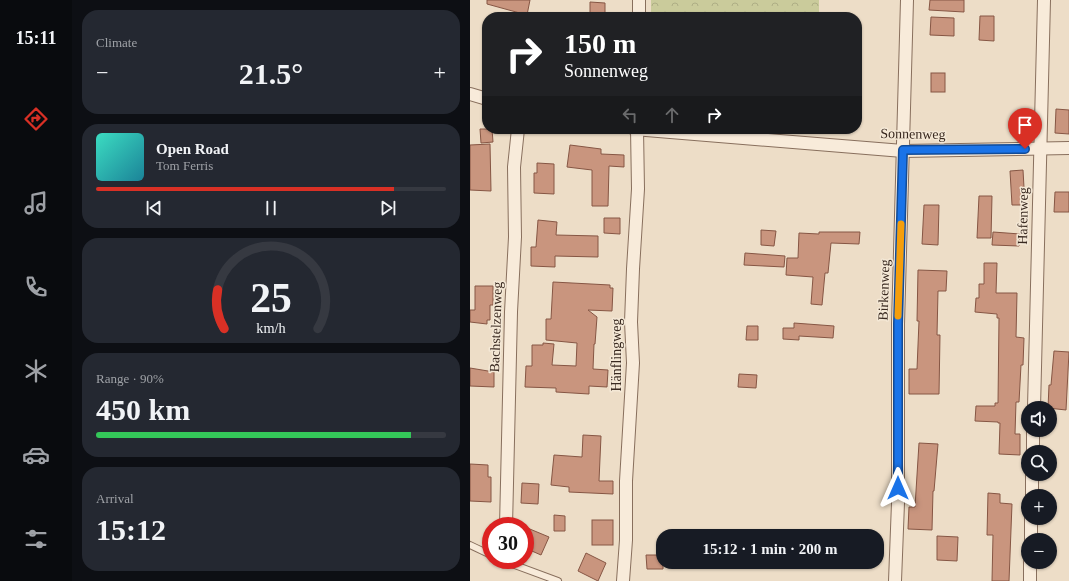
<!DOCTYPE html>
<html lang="en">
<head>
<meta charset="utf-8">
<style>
  body { margin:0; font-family:"Times New Roman",serif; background:#242831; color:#f1f3f6; height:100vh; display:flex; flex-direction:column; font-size:15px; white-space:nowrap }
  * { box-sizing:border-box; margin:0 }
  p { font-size:13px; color:#9ea1a6 }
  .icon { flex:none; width:22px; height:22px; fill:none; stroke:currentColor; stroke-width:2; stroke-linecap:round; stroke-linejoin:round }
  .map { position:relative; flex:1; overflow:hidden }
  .panel { display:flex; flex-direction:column; gap:10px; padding:10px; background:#0d0f14; width:398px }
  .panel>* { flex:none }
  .top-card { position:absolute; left:12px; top:12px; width:380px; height:122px; border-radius:16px; box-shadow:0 1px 3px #0004; background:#202124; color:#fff; overflow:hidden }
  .controls { position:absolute; left:551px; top:401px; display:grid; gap:8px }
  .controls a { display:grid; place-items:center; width:36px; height:36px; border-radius:50%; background:#171b24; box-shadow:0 1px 3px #0004; font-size:20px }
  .speed { position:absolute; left:12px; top:517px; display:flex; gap:8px; font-size:20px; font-weight:700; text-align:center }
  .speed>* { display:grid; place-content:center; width:52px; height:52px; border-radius:50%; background:#171b24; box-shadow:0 1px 3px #0004; line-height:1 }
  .speed .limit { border:6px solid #d22; background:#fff; color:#111 }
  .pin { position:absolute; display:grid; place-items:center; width:34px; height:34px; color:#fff; margin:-41px -17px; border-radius:50% 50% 50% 0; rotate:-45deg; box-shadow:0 0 4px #0007 }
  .pin .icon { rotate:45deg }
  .me { position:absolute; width:44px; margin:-22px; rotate:0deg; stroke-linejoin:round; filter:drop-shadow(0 0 3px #0008) }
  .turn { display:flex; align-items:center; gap:14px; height:84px; padding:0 16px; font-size:18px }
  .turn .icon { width:52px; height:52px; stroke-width:2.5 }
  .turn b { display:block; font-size:28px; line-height:34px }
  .lanes { display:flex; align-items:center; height:38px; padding:0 16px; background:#0003; justify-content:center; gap:20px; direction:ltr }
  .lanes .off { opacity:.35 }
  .big { font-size:30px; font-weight:700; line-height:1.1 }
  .panel .tile { flex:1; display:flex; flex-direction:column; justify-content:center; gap:6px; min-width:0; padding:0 14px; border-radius:16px; background:#242831 }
  .panel .dial { align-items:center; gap:0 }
  .dial svg { height:104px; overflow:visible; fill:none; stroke:#363941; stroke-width:7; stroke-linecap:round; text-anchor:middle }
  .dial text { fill:#f1f3f6; stroke:none }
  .song { display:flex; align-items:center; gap:12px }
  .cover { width:48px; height:48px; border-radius:6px; background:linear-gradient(135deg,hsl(170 70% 55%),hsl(190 70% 35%)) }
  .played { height:4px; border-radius:2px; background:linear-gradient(90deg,#d93025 85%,#363941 85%) }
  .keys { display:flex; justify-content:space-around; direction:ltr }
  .heat { display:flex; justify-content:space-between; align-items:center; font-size:22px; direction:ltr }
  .charge { height:6px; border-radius:3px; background:linear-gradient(90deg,#34c759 90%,#363941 0) }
  .trip { position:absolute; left:186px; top:529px; width:228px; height:40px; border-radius:16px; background:#171b24; box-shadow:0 1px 3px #0004; font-weight:700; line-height:40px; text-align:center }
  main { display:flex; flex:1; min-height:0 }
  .tab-bar { display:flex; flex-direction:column; width:72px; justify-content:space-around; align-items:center; background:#090b0e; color:#9ea1a6 }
  .tab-bar .icon { width:28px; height:28px }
  .tab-bar .on { color:#d93025 }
  .tab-bar b { font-size:18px; color:#f1f3f6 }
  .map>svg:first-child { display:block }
</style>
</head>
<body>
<main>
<nav class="tab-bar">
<b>15:11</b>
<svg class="icon on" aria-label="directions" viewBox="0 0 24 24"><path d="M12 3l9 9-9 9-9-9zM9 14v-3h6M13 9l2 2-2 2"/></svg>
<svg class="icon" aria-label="music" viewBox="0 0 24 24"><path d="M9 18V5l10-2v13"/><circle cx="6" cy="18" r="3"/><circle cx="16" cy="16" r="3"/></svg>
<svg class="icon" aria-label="phone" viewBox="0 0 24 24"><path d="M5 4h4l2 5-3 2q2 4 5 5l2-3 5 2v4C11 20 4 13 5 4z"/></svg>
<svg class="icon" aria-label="climate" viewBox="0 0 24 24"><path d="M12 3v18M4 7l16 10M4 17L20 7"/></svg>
<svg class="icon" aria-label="car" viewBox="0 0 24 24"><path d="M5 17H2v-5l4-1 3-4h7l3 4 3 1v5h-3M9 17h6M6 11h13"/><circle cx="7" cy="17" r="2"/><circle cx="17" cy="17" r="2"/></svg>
<svg class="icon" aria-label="filters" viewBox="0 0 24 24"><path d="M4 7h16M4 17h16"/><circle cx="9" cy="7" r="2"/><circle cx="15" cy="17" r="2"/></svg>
</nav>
<section class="panel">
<div class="tile"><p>Climate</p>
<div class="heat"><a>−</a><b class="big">21.5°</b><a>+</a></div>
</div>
<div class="tile">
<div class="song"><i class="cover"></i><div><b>Open Road</b><p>Tom Ferris</p></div></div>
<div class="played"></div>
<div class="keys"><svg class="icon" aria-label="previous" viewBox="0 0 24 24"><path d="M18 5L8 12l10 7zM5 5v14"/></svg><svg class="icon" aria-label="pause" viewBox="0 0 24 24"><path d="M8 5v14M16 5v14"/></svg><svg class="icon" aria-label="next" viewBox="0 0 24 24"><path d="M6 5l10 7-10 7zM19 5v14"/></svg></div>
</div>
<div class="tile dial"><svg viewBox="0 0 100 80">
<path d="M14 69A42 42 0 1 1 86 69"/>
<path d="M14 69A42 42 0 0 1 9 39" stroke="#d93025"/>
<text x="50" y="56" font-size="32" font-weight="700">25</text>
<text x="50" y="72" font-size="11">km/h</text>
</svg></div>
<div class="tile"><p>Range · 90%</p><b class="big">450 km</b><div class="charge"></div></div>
<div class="tile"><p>Arrival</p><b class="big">15:12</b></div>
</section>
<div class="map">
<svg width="599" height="581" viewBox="0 0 599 581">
  <defs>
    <pattern id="forest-crowns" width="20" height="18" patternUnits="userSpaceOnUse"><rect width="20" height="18" fill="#cacb9b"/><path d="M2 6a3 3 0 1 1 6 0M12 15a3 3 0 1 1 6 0" fill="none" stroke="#aeae85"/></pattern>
  </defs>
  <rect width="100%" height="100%" fill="#edddc7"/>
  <g fill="url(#forest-crowns)">
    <rect x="181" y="0" width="168" height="17"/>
    <path d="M282 129H347V134Z"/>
  </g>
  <g fill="#c9957e" stroke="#865644">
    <path d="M17 0H60L57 15 17 4Z"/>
    <path d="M460 0H494V12L459 10Z"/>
    <path d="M120 2 135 3V17H120Z"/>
    <path d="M510 16H524V41L509 40Z"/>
    <path d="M461 17 484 18V36L460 35Z"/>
    <rect x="461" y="73" width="14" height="19"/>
    <path d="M586 109 599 110V134L585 133Z"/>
    <path d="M10 129H22L23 142 11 143Z"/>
    <path d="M20 144 21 191 0 190V145Z"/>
    <path d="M100 145 131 149V154L154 155V167L139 166 138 206H122V170L97 167Z"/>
    <path d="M67 163 84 164V194L64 193V173H67Z"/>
    <path d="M553 170 555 205H542L540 171Z"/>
    <path d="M585 192H599V212H584Z"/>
    <path d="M509 196H522L521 238H507Z"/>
    <path d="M454 205H469L468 245 452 244Z"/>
    <path d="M134 218H150V234L134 233Z"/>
    <path d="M68 220 87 222 86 235 128 236V257L85 256V267L61 266V247H66Z"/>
    <path d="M291 230 306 231 304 246 291 245Z"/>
    <path d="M349 232H390L389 244 361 243 358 273H355L352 305 341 304 343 277 316 275 317 258H328L329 233 349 234Z"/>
    <path d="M523 232 550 234 549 246 522 245Z"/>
    <path d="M275 253 315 256 314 267 274 265Z"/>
    <path d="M514 263H527L526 293H547L546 337 554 338 553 365H551L549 402H546L545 434H550V455L529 454 530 423H528V422L505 421 506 406H525V403H528L529 318H527V314L505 312 506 298H509V284H514Z"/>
    <path d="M448 270 477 271 476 291H468L467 335H470L469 394H439V369H447L449 321H447Z"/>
    <path d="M83 282 140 285V288H143L142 311 118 310 127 317 125 344H124L123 369 138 370 137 387 119 386V394L86 392V388L55 387 56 366H62V345H73V343L84 344 82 365 106 366 107 343 76 340V319H81Z"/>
    <path d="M5 286H23V305H20V320H17V324L0 322V310H5Z"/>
    <path d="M324 323 364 326 363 338 329 336V340L313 339V328H324Z"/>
    <path d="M277 326H288V340H276Z"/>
    <path d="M584 351 599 352 596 410 578 408 579 385H581Z"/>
    <path d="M0 368 24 372V387L0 386Z"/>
    <path d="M269 374 287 375 286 388 268 387Z"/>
    <path d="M113 435 131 436 129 481H143V494L99 492V487L81 485 84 455 112 457Z"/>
    <path d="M449 443 468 444 464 491H463L462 530 438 529 439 507H445Z"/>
    <path d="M0 464 18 465V477H21V502L0 501Z"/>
    <path d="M52 483 69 484 68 504 51 503Z"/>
    <path d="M518 493 530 494V503L542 504 539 581H522L523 535H517Z"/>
    <path d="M84 515 95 516V531H84Z"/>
    <rect x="122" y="520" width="21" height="25"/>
    <path d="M55 527 79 537 71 555 55 548Z"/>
    <path d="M467 536 488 537 487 561 467 560Z"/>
    <path d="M116 553 136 563 128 581 108 571Z"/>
    <path d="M176 555H193V569H177Z"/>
  </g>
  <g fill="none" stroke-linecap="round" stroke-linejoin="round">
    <defs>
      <g id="lane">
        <path d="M0 545 21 555"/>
        <path d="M34 561 88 581"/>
      </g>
      <g id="street">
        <path d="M169 17V0"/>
        <path d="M0 94 17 99"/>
        <path d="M164 129 433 151 599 148"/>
        <path d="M564 408 574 0"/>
        <path d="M563 452V430"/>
        <path d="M562 496V474"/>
        <path d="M36 526 41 312 45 237 44 167 48 129"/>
        <path d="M561 540V518"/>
        <path d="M35 561V560"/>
        <path d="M153 581 156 540V481L163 363 161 322 163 269 168 189 167 129"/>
        <path d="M425 581 428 503V324L437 0"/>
        <path d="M560 581V562"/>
      </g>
    </defs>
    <use href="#lane" stroke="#886f5d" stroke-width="8"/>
    <use href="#street" stroke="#886f5d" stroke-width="14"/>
    <use href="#lane" stroke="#f8ebda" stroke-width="6"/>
    <use href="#street" stroke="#f8ebda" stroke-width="12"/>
  </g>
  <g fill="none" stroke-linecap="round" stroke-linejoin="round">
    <defs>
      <path id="route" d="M428 488V324L433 150 555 149"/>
    </defs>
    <use href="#route" stroke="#114b97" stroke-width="10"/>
    <use href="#route" stroke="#1a73e8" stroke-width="7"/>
    <path stroke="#f59e0b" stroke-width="7" d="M428 316 431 224"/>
  </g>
  <g text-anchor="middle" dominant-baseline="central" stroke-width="3" stroke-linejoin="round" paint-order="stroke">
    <g font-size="14" fill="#392920" stroke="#f4e8d6">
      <text transform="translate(443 134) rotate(1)">Sonnenweg</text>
      <text transform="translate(553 216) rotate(-89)">Hafenweg</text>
      <text transform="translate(414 290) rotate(-88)">Birkenweg</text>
      <text transform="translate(26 327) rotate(-88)">Bachstelzenweg</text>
      <text transform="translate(146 355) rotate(-90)">Hänflingweg</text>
    </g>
  </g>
</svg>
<div class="controls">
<a><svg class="icon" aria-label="sound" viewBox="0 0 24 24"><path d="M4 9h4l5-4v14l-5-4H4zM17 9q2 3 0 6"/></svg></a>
<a><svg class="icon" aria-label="search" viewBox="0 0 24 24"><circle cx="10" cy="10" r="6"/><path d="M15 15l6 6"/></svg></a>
<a>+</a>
<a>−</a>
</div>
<div class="speed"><div class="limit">30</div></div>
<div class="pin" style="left:555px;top:149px;background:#d93025"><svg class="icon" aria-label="arrive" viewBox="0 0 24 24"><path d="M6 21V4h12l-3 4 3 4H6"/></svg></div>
<svg class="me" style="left:428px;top:488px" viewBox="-20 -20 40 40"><path d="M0-17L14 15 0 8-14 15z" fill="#1a73e8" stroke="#fff" stroke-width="4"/></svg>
<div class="trip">15:12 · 1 min · 200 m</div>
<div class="top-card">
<div class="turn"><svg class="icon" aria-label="right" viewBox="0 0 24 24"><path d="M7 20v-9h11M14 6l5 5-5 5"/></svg><div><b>150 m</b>Sonnenweg</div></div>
<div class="lanes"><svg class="icon off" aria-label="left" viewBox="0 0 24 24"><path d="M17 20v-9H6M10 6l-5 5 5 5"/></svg><svg class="icon off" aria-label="ahead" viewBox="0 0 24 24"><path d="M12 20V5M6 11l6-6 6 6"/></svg><svg class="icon" aria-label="right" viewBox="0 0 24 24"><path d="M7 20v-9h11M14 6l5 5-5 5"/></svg></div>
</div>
</div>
</main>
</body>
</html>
